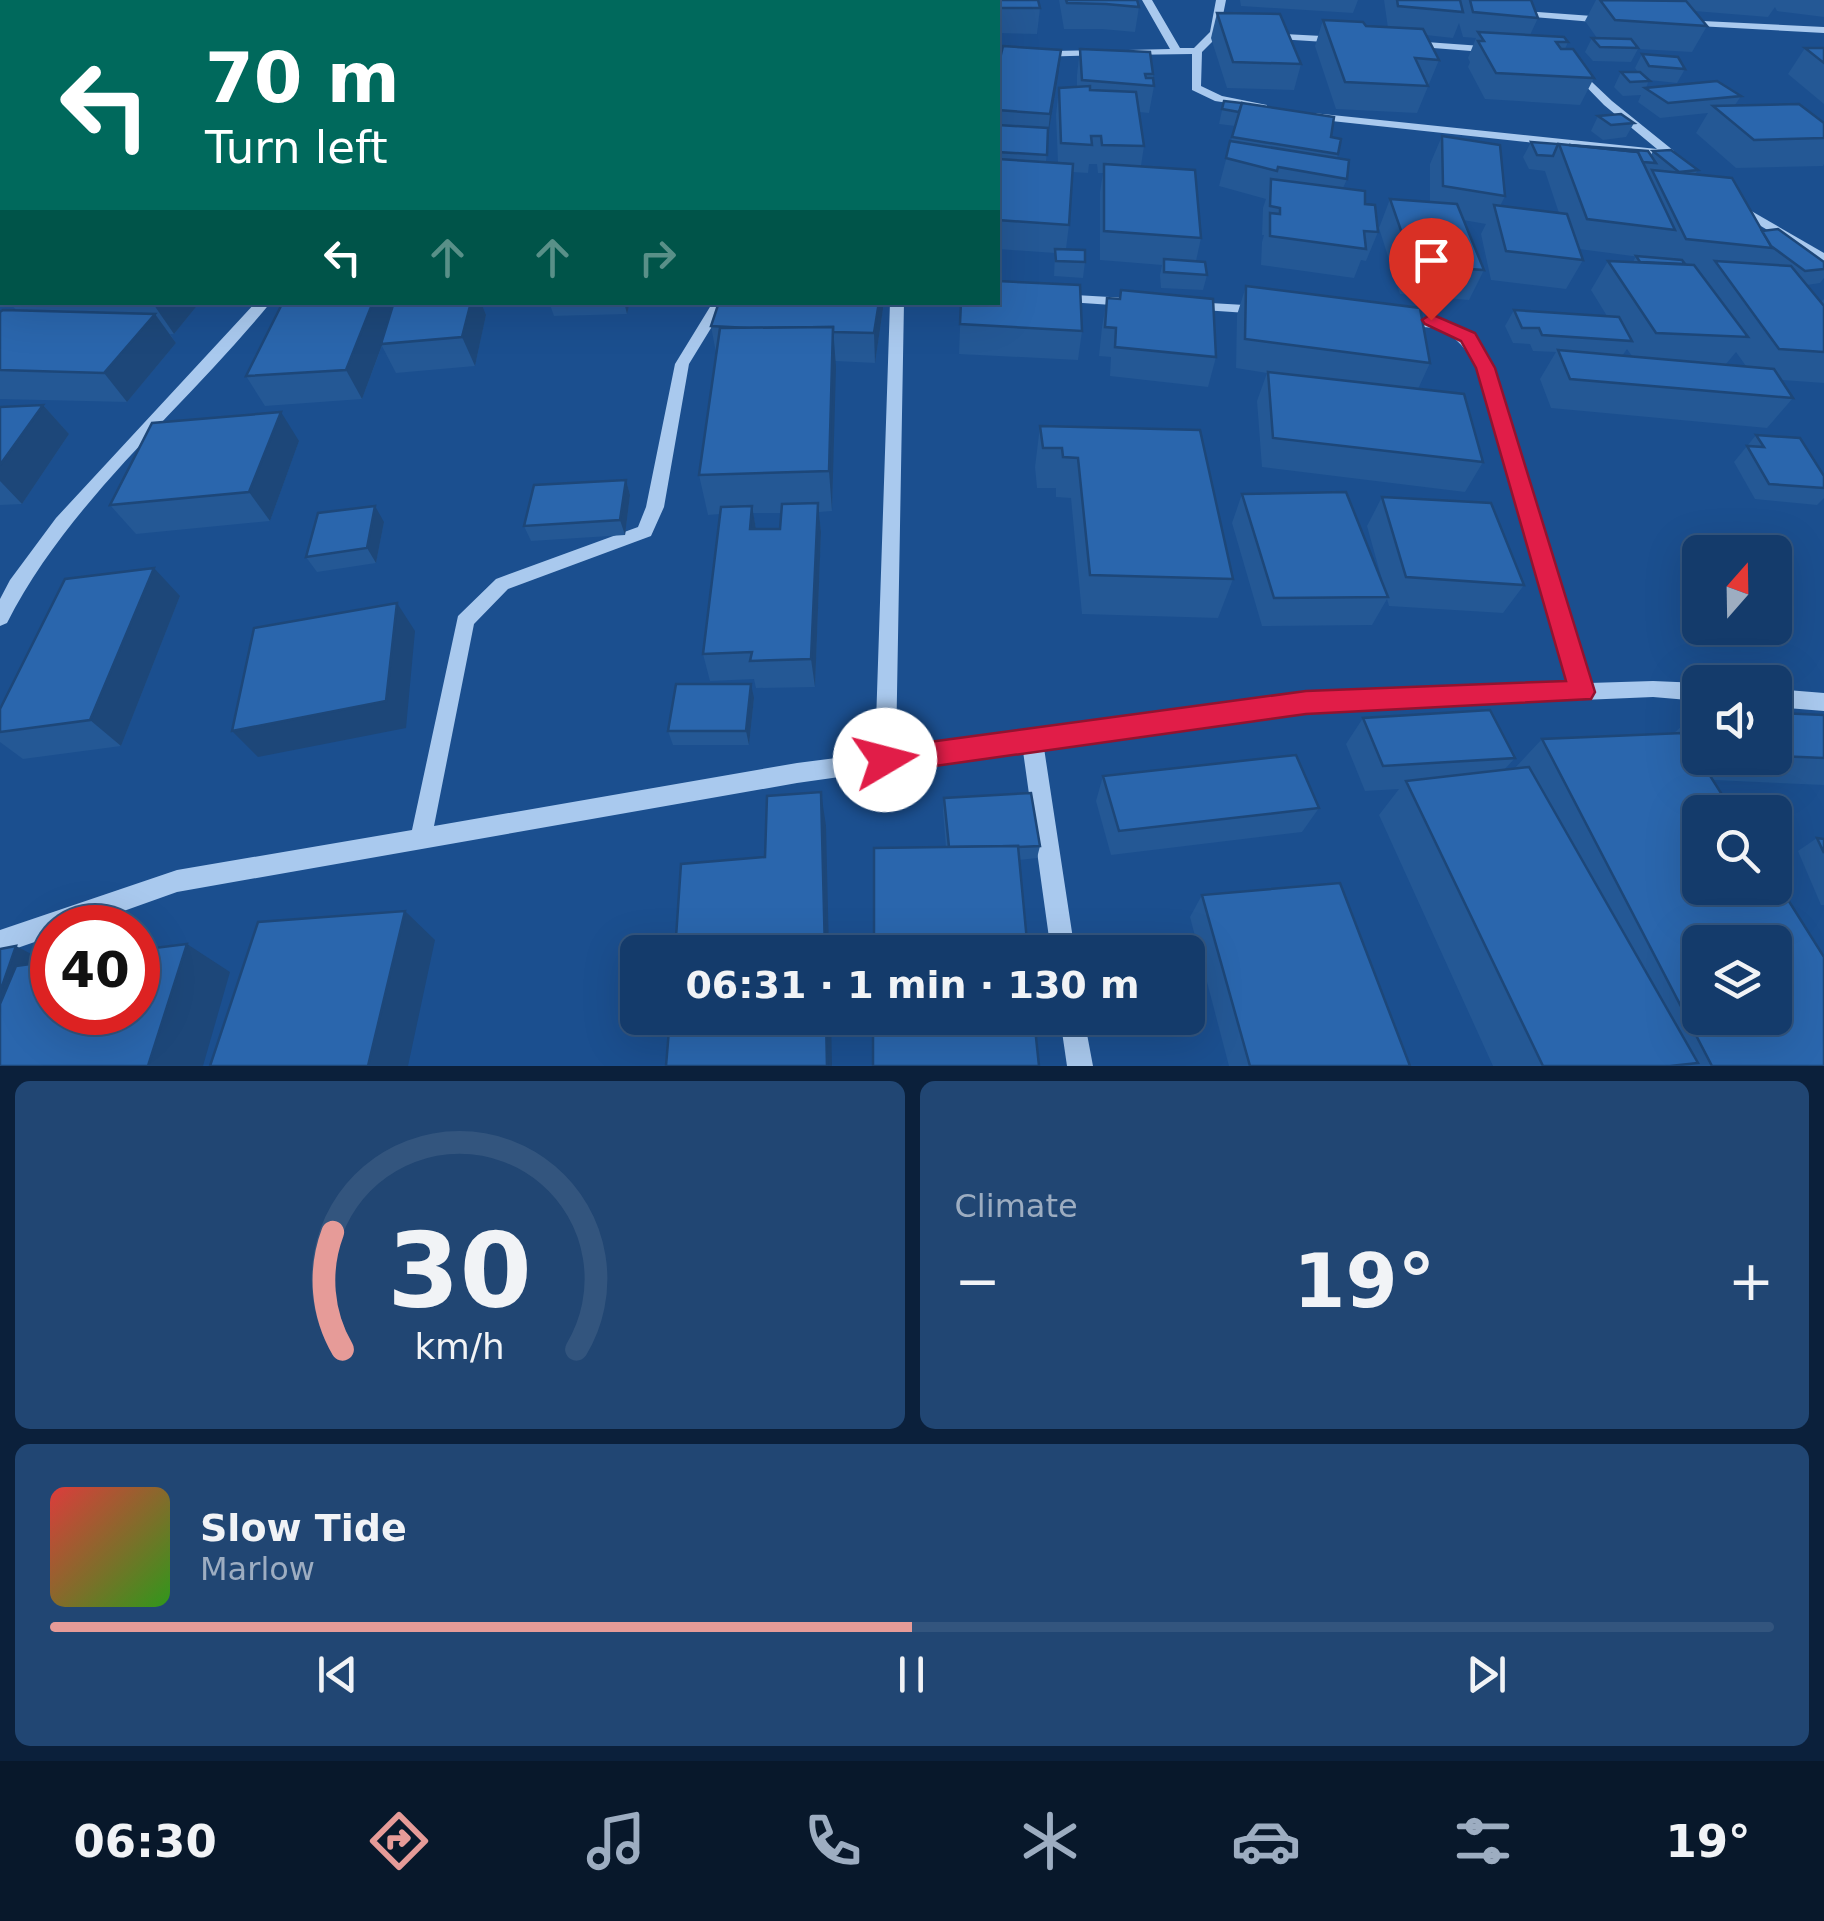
<!DOCTYPE html>
<html lang="en">
<head>
<meta charset="utf-8">
<style>
  body { margin:0; font-family:"DejaVu Sans",sans-serif; background:#214673; color:#f1f3f6; height:100vh; display:flex; flex-direction:column; font-size:38px; white-space:nowrap }
  * { box-sizing:border-box; margin:0 }
  p { font-size:32px; color:#9dadc1 }
  .icon { flex:none; width:55px; height:55px; fill:none; stroke:currentColor; stroke-width:2; stroke-linecap:round; stroke-linejoin:round }
  .map { position:relative; height:1066px; overflow:hidden }
  .side { display:flex; flex-direction:column; gap:15px; padding:15px; background:#0b203b; flex:1 }
  .side>* { flex:none }
  .banner { position:absolute; left:0px; top:0px; width:1000px; height:305px; box-shadow:0 10px 40px #0002,0 0 0 2px #33557e; background:#00695c; color:#fff; overflow:hidden }
  .needle { width:65px; rotate:20deg }
  .buttons { position:absolute; left:1682px; top:535px; display:grid; gap:20px }
  .buttons a { display:grid; place-items:center; width:110px; height:110px; border-radius:15px; background:#143b6b; box-shadow:0 10px 40px #0002,0 0 0 2px #33557e; font-size:50px }
  .speed { position:absolute; left:30px; top:905px; display:flex; gap:20px; font-size:50px; font-weight:700; text-align:center }
  .speed>* { display:grid; place-content:center; width:130px; height:130px; border-radius:50%; background:#143b6b; box-shadow:0 10px 40px #0002,0 0 0 2px #33557e; line-height:1 }
  .speed .limit { border:15px solid #d22; background:#fff; color:#111 }
  .pin { position:absolute; display:grid; place-items:center; width:85px; height:85px; color:#fff; margin:-102px -42px; border-radius:50% 50% 50% 0; rotate:-45deg; box-shadow:0 0 10px #0007 }
  .pin .icon { rotate:45deg }
  .me { position:absolute; width:110px; margin:-55px; rotate:82deg; stroke-linejoin:round; filter:drop-shadow(0 0 8px #0008) }
  .turn { display:flex; align-items:center; gap:35px; height:210px; padding:0 40px; font-size:45px }
  .turn .icon { width:130px; height:130px; stroke-width:2.5 }
  .turn b { display:block; font-size:70px; line-height:85px }
  .lanes { display:flex; align-items:center; height:95px; padding:0 40px; background:#0003; justify-content:center; gap:50px; direction:ltr }
  .lanes .off { opacity:.35 }
  .big { font-size:75px; font-weight:800; line-height:1.1 }
  .side .tile { flex:1; display:flex; flex-direction:column; justify-content:center; gap:15px; min-width:0; padding:0 35px; border-radius:15px; background:#214673 }
  .side .dial { align-items:center; gap:0 }
  .dial svg { height:260px; overflow:visible; fill:none; stroke:#33557e; stroke-width:7; stroke-linecap:round; text-anchor:middle }
  .dial text { fill:#f1f3f6; stroke:none }
  .song { display:flex; align-items:center; gap:30px }
  .cover { width:120px; height:120px; border-radius:15px; background:linear-gradient(135deg,hsl(0 70% 55%),hsl(110 70% 35%)) }
  .played { height:10px; border-radius:5px; background:linear-gradient(90deg,#e69b98 50%,#33557e 50%) }
  .keys { display:flex; justify-content:space-around; direction:ltr }
  .heat { display:flex; justify-content:space-between; align-items:center; font-size:55px; direction:ltr }
  .side .tiles { flex:1; display:grid; gap:15px; grid-template-columns:1fr 1fr }
  .tile:last-child { grid-column:span 2 }
  .trip { position:absolute; left:620px; top:935px; width:585px; height:100px; border-radius:15px; background:#143b6b; box-shadow:0 10px 40px #0002,0 0 0 2px #33557e; font-weight:800; line-height:100px; text-align:center }
  .dock { display:flex; height:160px; justify-content:space-around; align-items:center; background:#08182b; color:#9dadc1 }
  .dock .icon { width:70px; height:70px }
  .dock .current { color:#e69b98 }
  .dock b { font-size:45px; color:#f1f3f6 }
  .map>svg:first-child { display:block }
</style>
</head>
<body>
<div class="map">
<svg width="1824" height="1066" viewBox="0 0 1824 1066">
  <rect width="100%" height="100%" fill="#1b4f8f"/>
  <g fill="none" stroke-linecap="round" stroke-linejoin="round">
    <g fill="#a9c9ee" fill-rule="evenodd">
      <path d="M1142 0H1152L1180 48H1194L1210 32 1216 0H1226L1220 30 1236 34 1231 37 1218 36 1202 52 1201 86 1222 96 1267 105V109L1215 101 1192 90V54L1124 55 1123 53 1128 50 1170 49Z"/>
      <path d="M1512 10 1606 17 1611 20 1606 23 1509 15 1507 13Z"/>
      <path d="M1682 20 1824 27V33L1679 25V21Z"/>
      <path d="M1267 33 1341 37 1346 40 1341 43 1263 38V34Z"/>
      <path d="M1412 41 1496 47 1501 50 1496 53 1408 46 1407 44Z"/>
      <path d="M1102 50 1107 53 1106 55 998 58V52Z"/>
      <path d="M1575 66 1612 101 1674 151 1675 158 1313 119 1307 116 1313 113 1657 149 1604 105 1571 71V67Z"/>
      <path d="M1734 201 1824 253V263L1730 208V202Z"/>
      <path d="M1058 294 1127 298 1134 302 1127 306 1053 301V295Z"/>
      <path d="M256 302H271C184 409 70 499 7 623L0 626V599L10 580 56 518Z"/>
      <path d="M713 302H727L689 364 664 507 651 536 508 589 474 624 434 826 797 763 875 753 890 302H904L896 750 1306 694 1570 684 1477 368C1464 344 1448 326 1419 327 1408 327 1403 330 1395 324L1397 321C1446 311 1468 327 1493 368L1589 683 1653 681 1700 683V701L1653 697 1306 712 1044 748 1075 952H1051L1023 751 797 783 177 892 76 928H52V936L0 954V930L177 870 412 830 458 616 496 579 638 527 646 507 675 364Z"/>
      <path d="M1193 302 1262 306 1269 310 1262 314 1188 309V303Z"/>
      <path d="M1775 689 1824 693V711L1775 707Z"/>
      <path d="M1060 1018H1084L1093 1066H1067Z"/>
    </g>
  </g>
  <g fill="#245895" fill-rule="evenodd">
    <path d="M328 0H480L478 2H325Z"/>
    <path d="M546 0H673L672 2H547Z"/>
    <path d="M975 0H1038L1040 8 1037 34 998 33V2H975Z"/>
    <path d="M1059 0H1137L1139 7 1135 32 1102 29H1064Z"/>
    <path d="M1240 0H1358L1353 13 1241 6Z"/>
    <path d="M1384 0H1531L1538 18 1530 35 1568 42 1565 49 1594 78 1580 105 1485 99 1468 67 1470 62 1468 58 1476 38 1463 37 1459 23 1453 38 1426 35 1439 60 1417 113 1336 109 1315 46 1323 20 1366 26 1388 28Z"/>
    <path d="M1596 0H1824V17L1777 11 1775 7 1768 17 1694 11 1707 26 1692 52 1638 49 1631 62 1593 61 1585 52 1592 38H1597L1585 21Z"/>
    <path d="M1217 13 1301 64 1294 90 1227 88 1211 38Z"/>
    <path d="M1805 48H1824V104L1788 74Z"/>
    <path d="M1080 49 1153 74 1154 86 1149 113 1139 112 1144 146 1141 166 1201 238 1196 261 1207 275 1203 290 1161 288 1160 275 1162 265 1100 260V192L1103 173H1098L1097 164H1089L1088 173 1072 172 1069 225 1066 249 1085 262 1083 278 1054 276 1055 253 998 249V67L1058 77 1048 135 1046 162 1058 163 1056 115 1059 88 1077 87V75Z"/>
    <path d="M1642 54 1685 69 1677 83 1649 80 1646 88 1741 96 1735 105 1824 123V164L1823 166 1736 168 1696 133 1708 113 1660 118 1638 102 1641 95 1623 96 1614 87 1621 72H1638L1635 68Z"/>
    <rect x="0" y="82" width="2" height="163"/>
    <path d="M1224 101 1331 137 1341 139 1337 158 1347 179 1343 188 1365 204 1378 232 1366 261 1361 260 1354 278 1261 265 1262 242 1264 235H1262L1263 208 1266 199 1219 186 1235 126 1219 124Z"/>
    <path d="M1598 116 1634 123 1626 137 1603 140 1591 131Z"/>
    <path d="M1442 136 1505 196 1500 206 1559 213 1545 171 1529 169 1523 157 1531 142 1651 155 1653 151 1698 170 1695 174 1762 231 1824 262V278L1820 283 1807 285 1821 302 1824 299V383L1782 380 1793 398 1767 428 1551 408 1540 379 1556 352 1533 351 1530 344 1513 343 1505 326 1514 310 1607 316 1591 290 1608 261 1633 262 1636 256 1640 257 1579 249 1583 260 1566 289 1491 280 1481 234 1486 224 1463 220 1484 270 1469 300 1400 294 1379 228 1390 199 1430 202V164ZM1627 349 1632 356H1622ZM1736 352 1746 366 1726 364Z"/>
    <path d="M1246 286 1430 363 1418 389 1483 462 1465 492 1262 467 1257 401 1267 373 1236 368 1237 315Z"/>
    <path d="M1121 290 1216 357 1208 387 1110 376 1111 357 1099 356 1102 327 1107 298 1119 299Z"/>
    <path d="M9 302H200L174 334H170L176 343 127 402 0 399V312L16 310Z"/>
    <path d="M283 302H519L518 304 483 307 486 315 475 366 396 373 382 346 362 399 265 406 246 376Z"/>
    <path d="M549 302H630L627 314 554 316Z"/>
    <path d="M961 302 1082 331 1078 360 959 354Z"/>
    <path d="M883 309 875 363 835 361 832 511 819 512 821 532 815 687 756 688 754 679 710 681 703 654 720 514 708 515 699 475 716 353 711 326ZM753 513H781L780 529H756Z"/>
    <path d="M43 405 69 434 22 504 0 505V407Z"/>
    <path d="M1040 426 1233 579 1218 618 1082 614 1071 498 1056 497V488H1037L1035 467Z"/>
    <path d="M1756 435 1824 476V498L1817 505 1755 499 1734 462Z"/>
    <path d="M299 441 270 521 136 534 110 505Z"/>
    <path d="M626 480 630 495 625 535 531 541 524 526Z"/>
    <path d="M1242 494 1384 587 1367 526 1382 497 1524 585 1503 613 1389 606 1387 599 1372 625 1262 626 1232 523Z"/>
    <path d="M384 522 376 563 317 572 306 557Z"/>
    <path d="M180 596 121 746 23 759 0 742V709Z"/>
    <path d="M754 698 749 745H673L668 731Z"/>
    <path d="M1699 711 1700 758H1775V713L1824 715V785L1713 780 1824 1066H1493L1379 815 1399 789 1365 791 1346 744 1363 718 1515 758 1504 770 1514 769 1542 739 1674 733Z"/>
    <path d="M1103 776 1319 808 1302 832 1111 855 1096 801Z"/>
    <path d="M944 798 1040 846 1037 858 1019 860 946 847 943 811Z"/>
    <path d="M1817 838 1824 839V905H1821L1798 851Z"/>
    <path d="M1202 895 1410 1066H1229L1190 917Z"/>
  </g>
  <g fill="#1d4779">
    <path d="M0 0H28L26 2H2V13L0 9Z"/>
    <path d="M136 0H165L161 2H132Z"/>
    <path d="M268 0H288L286 2H265Z"/>
    <path d="M456 0H480L478 2H457Z"/>
    <path d="M1061 50 1058 77 1047 142 1050 114Z"/>
    <path d="M2 125V164H0V127Z"/>
    <path d="M156 302H200L174 334 154 305Z"/>
    <path d="M373 302H398L362 399 346 370Z"/>
    <path d="M471 302H481L486 315 475 366 462 337Z"/>
    <path d="M624 302H630L627 314Z"/>
    <path d="M879 302H883V309L875 363 874 333Z"/>
    <path d="M155 314 176 343 127 402 104 373Z"/>
    <path d="M833 327 836 367 832 511 829 471Z"/>
    <path d="M43 405 69 434 22 504 0 481V465Z"/>
    <path d="M281 412 299 441 270 521 249 492Z"/>
    <path d="M626 480 630 495 625 535 620 520Z"/>
    <path d="M818 503 821 532 815 687 811 659Z"/>
    <path d="M375 506 384 522 376 563 367 548Z"/>
    <path d="M752 506 757 535 750 529Z"/>
    <path d="M154 568 180 596 121 746 90 720Z"/>
    <path d="M397 603 415 631 406 728 258 757 232 731Z"/>
    <path d="M751 684 754 698 749 745 746 731Z"/>
    <path d="M821 792 826 826 829 952H825Z"/>
    <path d="M405 911 435 940 408 1066H368Z"/>
    <path d="M187 944 230 972 203 1066H148Z"/>
    <path d="M16 946 52 965 0 1058V992Z"/>
    <path d="M826 1018H831L832 1066H827Z"/>
  </g>
  <g fill="#2a66ad" stroke="#1d4779" stroke-width="2.5" fill-rule="evenodd">
    <path d="M113 0H136L132 2H109Z"/>
    <path d="M239 0H268L265 2H236Z"/>
    <path d="M328 0H381L378 2H325Z"/>
    <rect x="810" y="0" width="67" height="2"/>
    <path d="M898 0H962L963 2H897Z"/>
    <path d="M977 0H1038L1040 8H998V2H977Z"/>
    <path d="M1066 0H1137L1139 7 1106 4 1067 3Z"/>
    <path d="M1397 0H1460L1463 12 1398 6Z"/>
    <path d="M1470 0H1531L1538 18 1473 12Z"/>
    <path d="M1600 0 1686 1 1707 26 1615 20Z"/>
    <path d="M1217 13 1280 14 1301 64 1233 62Z"/>
    <path d="M1323 20 1363 22 1366 26 1423 29 1439 60 1415 58 1428 86 1345 82Z"/>
    <path d="M1478 32 1564 37 1568 42H1556L1561 49H1573L1594 78 1496 73 1478 41H1484Z"/>
    <path d="M1592 38 1631 39 1638 48 1600 47Z"/>
    <path d="M1003 46 1061 50 1050 114 998 110V67Z"/>
    <path d="M1805 48H1824V63Z"/>
    <path d="M1080 49 1150 52 1153 74H1145L1146 78H1153L1154 86 1082 80Z"/>
    <path d="M1642 54 1678 57 1685 69 1649 66Z"/>
    <path d="M1621 72H1640L1650 81 1630 82Z"/>
    <path d="M1717 81 1741 96 1668 103 1645 88Z"/>
    <rect x="0" y="82" width="2" height="19"/>
    <path d="M1090 86V90L1136 92 1144 146 1102 145 1101 136H1091L1092 145 1061 143 1059 88Z"/>
    <path d="M1224 101 1242 103 1239 112 1222 109Z"/>
    <path d="M1242 103 1334 117 1331 137 1341 139 1338 154 1232 137Z"/>
    <path d="M1799 104 1824 123V138L1754 140 1713 106Z"/>
    <path d="M0 108H2V125L0 127Z"/>
    <path d="M1621 114 1634 123 1611 125 1598 116Z"/>
    <path d="M998 125 1048 128 1047 155 998 152Z"/>
    <path d="M1442 136 1500 145 1505 196 1443 186Z"/>
    <path d="M1230 141 1349 160 1347 179 1278 167 1277 171 1226 158Z"/>
    <path d="M1531 142 1558 144 1553 156 1537 155Z"/>
    <path d="M1559 144 1638 152 1675 230 1587 219Z"/>
    <path d="M1569 145 1648 151 1656 163 1643 162 1638 152Z"/>
    <path d="M2 149V164H0V151Z"/>
    <path d="M1671 150 1698 170 1679 172 1653 151Z"/>
    <path d="M998 159 1073 164 1069 225 998 220Z"/>
    <path d="M1104 164 1195 170 1201 238 1104 231Z"/>
    <path d="M0 169H2V217L0 216Z"/>
    <path d="M1652 170 1732 178 1772 248 1686 239Z"/>
    <path d="M1271 179 1365 191V204L1375 205 1378 232 1364 231 1366 249 1270 236V213L1280 214V208L1270 206Z"/>
    <path d="M1390 199 1457 204 1484 270 1413 265Z"/>
    <path d="M1494 205 1567 214 1583 260 1506 251Z"/>
    <path d="M1778 229 1824 262V269L1805 271 1771 246 1762 231Z"/>
    <path d="M1055 249 1085 250V262L1056 261Z"/>
    <path d="M1636 256 1682 260 1685 264 1640 262Z"/>
    <path d="M1164 259 1205 262 1207 275 1164 272Z"/>
    <path d="M1608 261 1694 265 1748 337 1656 333Z"/>
    <path d="M1715 261 1791 266 1824 306V352L1779 349Z"/>
    <path d="M998 281 1080 285 1082 331 960 324 961 302H998Z"/>
    <path d="M1246 286 1420 308 1430 363 1245 339Z"/>
    <path d="M1121 290 1213 299 1216 357 1115 347 1116 328 1105 327 1107 298 1120 299Z"/>
    <path d="M38 302H156L154 305Z"/>
    <path d="M283 302H373L346 370 246 376Z"/>
    <path d="M394 302H471L462 337 381 344Z"/>
    <path d="M719 302H879L874 333 833 332V327L749 328 711 326Z"/>
    <path d="M3 310 155 314 104 373 0 370V312Z"/>
    <path d="M1514 310 1619 317 1632 341 1542 335 1539 328H1522Z"/>
    <path d="M833 327 829 471 699 475 720 328Z"/>
    <path d="M1558 350 1774 369 1793 398 1570 379Z"/>
    <path d="M1268 372 1464 394 1483 462 1273 438Z"/>
    <path d="M43 405 0 465V407Z"/>
    <path d="M281 412 249 492 110 505 152 423Z"/>
    <path d="M1040 426 1200 430 1233 579 1090 575 1078 458 1063 457 1062 448H1043Z"/>
    <path d="M1756 435 1800 438 1824 476V488L1769 484 1747 446 1764 447Z"/>
    <path d="M626 480 620 520 524 526 534 485Z"/>
    <path d="M1346 492 1388 597 1274 598 1242 494Z"/>
    <path d="M1382 497 1491 503 1524 585 1406 577Z"/>
    <path d="M818 503 811 659 750 661 752 652 703 654 721 507 752 506 750 529H780L782 504Z"/>
    <path d="M375 506 367 548 306 557 318 513Z"/>
    <path d="M154 568 90 720 0 732V709L65 579Z"/>
    <path d="M397 603 386 701 232 731 254 628Z"/>
    <path d="M676 684H751L746 731H668Z"/>
    <path d="M1490 710 1515 758 1383 766 1363 718Z"/>
    <path d="M1775 713 1824 715V758L1775 756Z"/>
    <path d="M1683 733 1733 812H1700V888H1775V879L1824 957V1066H1712L1542 739ZM1700 942H1775V1018H1700Z"/>
    <path d="M1296 755 1319 808 1119 831 1103 776Z"/>
    <path d="M1529 767 1698 1063 1670 1066H1543L1406 781Z"/>
    <path d="M821 792 825 952H675L681 864 765 857 767 796Z"/>
    <path d="M1031 793 1040 846 1018 847V846L949 847 944 798Z"/>
    <path d="M1817 838 1824 839V853Z"/>
    <path d="M1018 846 1028 952H874V848Z"/>
    <path d="M1340 883 1410 1066H1250L1202 895Z"/>
    <path d="M405 911 368 1066H210L258 922Z"/>
    <path d="M187 944 148 1066H0V1004L16 966 52 961V1012H138V950Z"/>
    <path d="M16 946 0 992V949Z"/>
    <path d="M670 1018H826L827 1066H666Z"/>
    <path d="M873 1018H1034L1039 1066H873Z"/>
  </g>
  <path fill="#e11d48" stroke="#92132f" stroke-width="2.5" d="M1431 314 1475 333 1495 368 1595 692 1591 699 1306 714 885 773 875 769 871 760 875 752 885 748 1306 691 1566 681 1476 368 1461 341 1425 324 1422 320Z"/>
</svg>
<div class="buttons">
<a><svg class="needle" viewBox="-14 -14 28 28"><path d="M0-13l5 13h-10z" fill="#e53935"/><path d="M0 13l5-13h-10z" fill="#9dadc1"/></svg></a>
<a><svg class="icon" aria-label="sound" viewBox="0 0 24 24"><path d="M4 9h4l5-4v14l-5-4H4zM17 9q2 3 0 6"/></svg></a>
<a><svg class="icon" aria-label="search" viewBox="0 0 24 24"><circle cx="10" cy="10" r="6"/><path d="M15 15l6 6"/></svg></a>
<a><svg class="icon" aria-label="layers" viewBox="0 0 24 24"><path d="M12 4l9 5-9 5-9-5zM3 14l9 5 9-5"/></svg></a>
</div>
<div class="speed"><div class="limit">40</div></div>
<div class="pin" style="left:1431px;top:320px;background:#d93025"><svg class="icon" aria-label="arrive" viewBox="0 0 24 24"><path d="M6 21V4h12l-3 4 3 4H6"/></svg></div>
<svg class="me" style="left:885px;top:760px" viewBox="-20 -20 40 40"><circle r="19" fill="#fff"/><path d="M0-13L10 11 0 6-10 11z" fill="#e11d48"/></svg>
<div class="trip">06:31 · 1 min · 130 m</div>
<div class="banner">
<div class="turn"><svg class="icon" aria-label="left" viewBox="0 0 24 24"><path d="M17 20v-9H6M10 6l-5 5 5 5"/></svg><div><b>70 m</b>Turn left</div></div>
<div class="lanes"><svg class="icon" aria-label="left" viewBox="0 0 24 24"><path d="M17 20v-9H6M10 6l-5 5 5 5"/></svg><svg class="icon off" aria-label="ahead" viewBox="0 0 24 24"><path d="M12 20V5M6 11l6-6 6 6"/></svg><svg class="icon off" aria-label="ahead" viewBox="0 0 24 24"><path d="M12 20V5M6 11l6-6 6 6"/></svg><svg class="icon off" aria-label="right" viewBox="0 0 24 24"><path d="M7 20v-9h11M14 6l5 5-5 5"/></svg></div>
</div>
</div>
<section class="side">
<div class="tiles">
<div class="tile dial"><svg viewBox="0 0 100 80">
<path d="M14 69A42 42 0 1 1 86 69"/>
<path d="M14 69A42 42 0 0 1 11 33" stroke="#e69b98"/>
<text x="50" y="56" font-size="32" font-weight="700">30</text>
<text x="50" y="72" font-size="11">km/h</text>
</svg></div>
<div class="tile"><p>Climate</p>
<div class="heat"><a>−</a><b class="big">19°</b><a>+</a></div>
</div>
<div class="tile">
<div class="song"><i class="cover"></i><div><b>Slow Tide</b><p>Marlow</p></div></div>
<div class="played"></div>
<div class="keys"><svg class="icon" aria-label="previous" viewBox="0 0 24 24"><path d="M18 5L8 12l10 7zM5 5v14"/></svg><svg class="icon" aria-label="pause" viewBox="0 0 24 24"><path d="M8 5v14M16 5v14"/></svg><svg class="icon" aria-label="next" viewBox="0 0 24 24"><path d="M6 5l10 7-10 7zM19 5v14"/></svg></div>
</div>
</div>
</section>
<nav class="dock">
<b>06:30</b>
<svg class="icon current" aria-label="directions" viewBox="0 0 24 24"><path d="M12 3l9 9-9 9-9-9zM9 14v-3h6M13 9l2 2-2 2"/></svg>
<svg class="icon" aria-label="music" viewBox="0 0 24 24"><path d="M9 18V5l10-2v13"/><circle cx="6" cy="18" r="3"/><circle cx="16" cy="16" r="3"/></svg>
<svg class="icon" aria-label="phone" viewBox="0 0 24 24"><path d="M5 4h4l2 5-3 2q2 4 5 5l2-3 5 2v4C11 20 4 13 5 4z"/></svg>
<svg class="icon" aria-label="climate" viewBox="0 0 24 24"><path d="M12 3v18M4 7l16 10M4 17L20 7"/></svg>
<svg class="icon" aria-label="car" viewBox="0 0 24 24"><path d="M5 17H2v-5l4-1 3-4h7l3 4 3 1v5h-3M9 17h6M6 11h13"/><circle cx="7" cy="17" r="2"/><circle cx="17" cy="17" r="2"/></svg>
<svg class="icon" aria-label="filters" viewBox="0 0 24 24"><path d="M4 7h16M4 17h16"/><circle cx="9" cy="7" r="2"/><circle cx="15" cy="17" r="2"/></svg>
<b>19°</b>
</nav>
</body>
</html>
